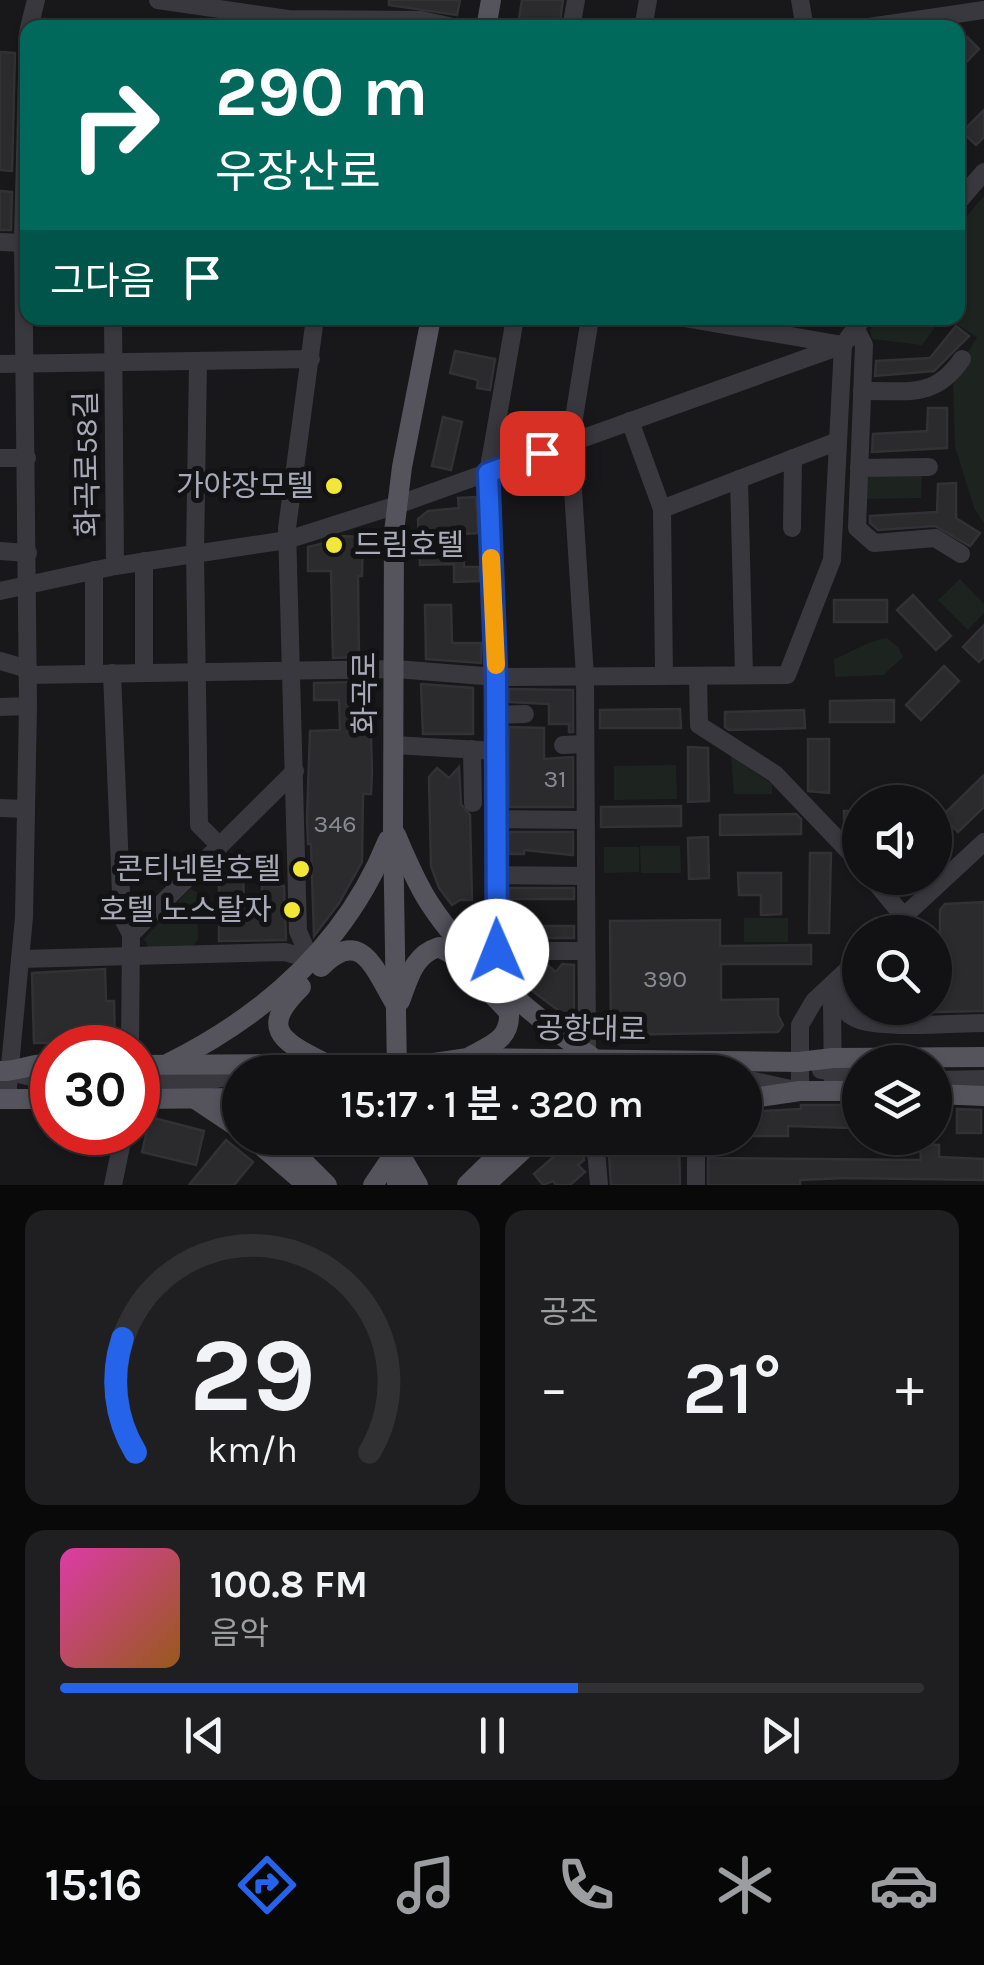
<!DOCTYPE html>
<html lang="ko">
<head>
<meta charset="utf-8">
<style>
  body { margin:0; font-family:Karla,"Noto Sans KR",sans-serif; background:#1f1f21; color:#f1f3f6; height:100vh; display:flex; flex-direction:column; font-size:38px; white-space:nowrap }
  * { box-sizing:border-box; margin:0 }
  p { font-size:32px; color:#9c9da0 }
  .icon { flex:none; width:55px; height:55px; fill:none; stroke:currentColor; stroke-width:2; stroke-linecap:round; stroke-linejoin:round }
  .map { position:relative; height:1185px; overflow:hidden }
  .side { display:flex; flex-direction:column; gap:25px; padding:25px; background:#0a090a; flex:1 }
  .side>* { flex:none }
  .top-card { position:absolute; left:20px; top:20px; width:945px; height:305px; border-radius:20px; box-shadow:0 2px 8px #0004,0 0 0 2px #313133; background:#00695c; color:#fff; overflow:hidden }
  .controls { position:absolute; left:842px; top:785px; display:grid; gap:20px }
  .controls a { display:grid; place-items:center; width:110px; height:110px; border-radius:50%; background:#121113; box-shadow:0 2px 8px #0004,0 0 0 2px #313133; font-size:50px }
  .speed { position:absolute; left:30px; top:1025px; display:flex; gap:20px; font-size:50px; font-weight:700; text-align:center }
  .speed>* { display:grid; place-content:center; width:130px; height:130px; border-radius:50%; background:#121113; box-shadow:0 2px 8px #0004,0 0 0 2px #313133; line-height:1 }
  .speed .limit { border:15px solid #d22; background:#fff; color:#111 }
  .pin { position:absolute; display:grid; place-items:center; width:85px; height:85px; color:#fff; margin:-42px; border-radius:20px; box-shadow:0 5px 15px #0006 }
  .me { position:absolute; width:110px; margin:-55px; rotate:359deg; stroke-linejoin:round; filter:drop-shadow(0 0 8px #0008) }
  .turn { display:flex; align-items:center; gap:35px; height:210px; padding:0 30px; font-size:45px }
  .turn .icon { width:130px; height:130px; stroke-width:2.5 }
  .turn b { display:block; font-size:70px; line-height:85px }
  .then { display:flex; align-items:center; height:95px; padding:0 30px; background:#0003; gap:20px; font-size:38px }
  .big { font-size:75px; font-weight:600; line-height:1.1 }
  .side .card { flex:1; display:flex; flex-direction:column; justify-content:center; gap:15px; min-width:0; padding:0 35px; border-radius:20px; background:#1f1f21 }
  .side .dial { align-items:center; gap:0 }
  .dial svg { height:260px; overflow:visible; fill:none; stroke:#313133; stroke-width:7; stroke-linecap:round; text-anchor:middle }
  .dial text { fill:#f1f3f6; stroke:none }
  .song { display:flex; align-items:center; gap:30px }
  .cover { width:120px; height:120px; border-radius:15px; background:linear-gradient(135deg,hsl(320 70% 55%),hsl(30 70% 35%)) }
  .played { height:10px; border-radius:5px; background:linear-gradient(90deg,#2563eb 60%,#313133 60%) }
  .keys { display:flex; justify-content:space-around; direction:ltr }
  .heat { display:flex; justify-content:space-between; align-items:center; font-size:55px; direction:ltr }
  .side .tiles { flex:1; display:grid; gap:25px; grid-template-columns:1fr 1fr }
  .card:last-child { grid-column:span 2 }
  .trip { position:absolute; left:222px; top:1055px; width:540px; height:100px; border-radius:50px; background:#121113; box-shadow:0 2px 8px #0004,0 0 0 2px #313133; font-weight:600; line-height:100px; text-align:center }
  .tabs { display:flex; height:160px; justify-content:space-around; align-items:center; background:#070708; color:#9c9da0 }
  .tabs .icon { width:70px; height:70px }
  .tabs .on { color:#2563eb }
  .tabs b { font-size:45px; color:#f1f3f6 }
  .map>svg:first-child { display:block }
</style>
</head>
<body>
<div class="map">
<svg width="984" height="1185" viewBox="0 0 984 1185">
  <rect width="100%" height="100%" fill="#181719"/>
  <g fill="#1d2420">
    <path d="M984 196V523L974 508 955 446 953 377 977 337 947 318H958V226Z"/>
    <path d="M877 318H942L922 345 872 339 870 330Z"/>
    <path d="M922 474 921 498 865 499 864 475Z"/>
    <path d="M960 579 984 604V613L968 630 938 600Z"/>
    <path d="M887 638 898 647 903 657 883 675 835 677 834 659C854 652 867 640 887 638Z"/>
    <path d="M731 756 772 784V794H734Z"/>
    <path d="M676 765 677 799 614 800V766Z"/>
    <path d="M640 846H680L681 873H641Z"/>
    <path d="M604 847H639V872L604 873Z"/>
    <path d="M190 889 197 892 198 939 189 950H150L144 939Z"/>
    <rect x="744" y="918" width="44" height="24"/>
  </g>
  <g fill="#2b2a2d" stroke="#323135" stroke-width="2.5">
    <path d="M389 0H460L457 15 389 5Z"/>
    <path d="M522 0H563L559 28 518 25Z"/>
    <path d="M967 37 979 49 958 71V47Z"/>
    <path d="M0 52 15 53 12 171 0 170Z"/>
    <path d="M984 110V137L976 145 962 132Z"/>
    <path d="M0 191 12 192 11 230H0Z"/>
    <path d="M956 326 969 336 934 371 875 376 876 361 930 358Z"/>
    <path d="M455 351 495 359 490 390 477 388 478 380 450 373Z"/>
    <path d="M928 408H947V448L872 452 873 434 927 431Z"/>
    <path d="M443 417 462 422 451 470 432 466Z"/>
    <path d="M956 483V518L980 533 970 546 935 526 878 530 870 523V516L937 512 938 484Z"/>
    <path d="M476 497 478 533 463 534 464 567H479L480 581 454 582V564L420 565 418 519 428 511 459 508 458 498Z"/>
    <path d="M339 536 363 537 362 576H358L359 657 333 658 331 571H308V547L337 540Z"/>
    <path d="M913 595 951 636 936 650 897 610Z"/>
    <rect x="834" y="600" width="53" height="22"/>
    <path d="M425 605H451L452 643H481V663L426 659Z"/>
    <path d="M984 625V657L979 662 963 647Z"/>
    <path d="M944 666 959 681 921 720 906 705Z"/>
    <path d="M361 682V708H370L372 770 371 794H363L362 862 339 903 314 936 311 844H308L307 819 310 731 340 730 339 700H314V683Z"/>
    <path d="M421 684 473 688V734H423Z"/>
    <path d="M509 689 573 690V732H569V724H549V704L509 702Z"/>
    <path d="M894 700V722H830V701Z"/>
    <path d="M680 709 681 728H600V710Z"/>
    <path d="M804 710 805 728 729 730 725 727V712Z"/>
    <path d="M509 727 544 728V759L573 757V807H509Z"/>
    <path d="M808 739H829V793L808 791Z"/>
    <path d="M688 747 708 748 709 801 688 802Z"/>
    <path d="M459 767 461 804 470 815 472 900H460L452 905 439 888 431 866 429 777 437 768 449 778Z"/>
    <path d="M984 775V807L958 832 942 816Z"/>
    <path d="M681 806V826L601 827V807Z"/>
    <path d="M844 811H860V833H849L844 828Z"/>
    <path d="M796 814 801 819V834L720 835V815Z"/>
    <path d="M509 832H573V855L524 850V854H509Z"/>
    <path d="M708 837 709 878 689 879 688 838Z"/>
    <path d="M810 853H831L829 933H809Z"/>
    <path d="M233 859H243L244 917 263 916 262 886H284L286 940 219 941V873Z"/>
    <path d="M738 873H781V914L761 915V895H739Z"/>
    <rect x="509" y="888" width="65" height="11"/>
    <path d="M984 902V1011L935 1012V942H940V910L945 904Z"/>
    <path d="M720 920V946L811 945V964H721V1000L778 999V1015L783 1025 778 1032 611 1035 610 921Z"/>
    <rect x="513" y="926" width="61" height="12"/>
    <path d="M530 964H546L556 972 562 964 574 965V1016L571 1020 518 980Z"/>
    <path d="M105 969 106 1001H114L115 1042 34 1043 32 973Z"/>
    <path d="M801 1105H850L851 1128 788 1126V1136H745V1112L801 1109Z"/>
    <path d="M957 1109 981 1110V1133H957Z"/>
    <path d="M150 1117 204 1131 196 1165 142 1152Z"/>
    <path d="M608 1138H679L680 1185H611Z"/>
    <path d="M574 1139 583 1150 584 1160 578 1165 585 1172 570 1185H556L553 1181 543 1185 534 1174Z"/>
    <path d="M226 1140 253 1162 234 1185H189Z"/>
    <path d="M920 1144 939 1145V1157L984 1159V1180L845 1178 800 1180V1185H708V1158L921 1160Z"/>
  </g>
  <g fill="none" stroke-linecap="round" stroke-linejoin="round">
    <g stroke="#39383e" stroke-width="18">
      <path d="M158 0 288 19 421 20 458 28"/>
      <path d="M800 0 805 28"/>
      <path d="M29 28 36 0"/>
      <path d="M571 28 576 0"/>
      <path d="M643 28 648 0"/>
      <path d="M862 28 984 10"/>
      <path d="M958 202 984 172"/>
      <path d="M0 242 23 243"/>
      <path d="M113 318 115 566"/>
      <path d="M855 327 864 345 857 528 874 543 935 538 961 554"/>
      <path d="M198 361 195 554 199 825 219 845"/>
      <path d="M0 364 311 359"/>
      <path d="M862 391C907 390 934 400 962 359"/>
      <path d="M630 421 662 509"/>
      <path d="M0 458H27"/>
      <path d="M859 468 929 467"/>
      <path d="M739 479 744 675"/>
      <path d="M792 528 793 458"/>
      <path d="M0 551 28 553"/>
      <path d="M144 561V673"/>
      <path d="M0 591 115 566 287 540 397 505 843 345 863 318"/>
      <path d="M0 661 28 669"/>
      <path d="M112 673 122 917 131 934 130 1048"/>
      <path d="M94 674V570"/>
      <path d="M28 675 396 669 496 677 787 675 832 560 843 345 684 318"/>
      <path d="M664 676 662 509 838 441"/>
      <path d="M698 676 699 725 775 774 860 863"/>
      <path d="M0 707 28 706"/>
      <path d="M496 715 525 714"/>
      <path d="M394 745 497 751"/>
      <path d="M563 745 585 744"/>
      <path d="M472 749 473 803"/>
      <path d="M0 808 26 809"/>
      <path d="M496 819 585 820"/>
      <path d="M496 875 585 876"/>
      <path d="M872 878 904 917"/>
      <path d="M887 932 984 842"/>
      <path d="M131 934 295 771"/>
      <path d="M497 951H585"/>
      <path d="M20 959 285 952 310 959"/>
      <path d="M310 959 298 931 287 528 315 318"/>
      <path d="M487 968 497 951 496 677 488 473 515 318"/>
      <path d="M837 993C841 1004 844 1013 855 1018 878 1030 955 1023 984 1023"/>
      <path d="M587 1053 585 676 570 443 590 318"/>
      <path d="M821 1070 860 1077"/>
      <path d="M10 1072 52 1082"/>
      <path d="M745 1079 800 1091V1025L814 1001 860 958"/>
      <path d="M935 1080 984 1079"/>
      <path d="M138 1084 193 1083 240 1075"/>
      <path d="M833 1089 832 1001 838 992"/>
      <path d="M0 1096 7 1098 24 917 28 706 23 238 28 32"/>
      <path d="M595 1138 599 1185"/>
      <path d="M696 1138V1185"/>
      <path d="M113 1185 124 1132"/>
    </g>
    <g stroke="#55545d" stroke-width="20">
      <path d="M486 28 491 0"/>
      <path d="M396 835C406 858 416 883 430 904 464 957 539 1022 592 1057"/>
      <path d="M321 967C362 925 375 971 396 1005"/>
      <path d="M301 987C260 1027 279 1040 321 1061"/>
      <path d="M400 1001C409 978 413 955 439 947L455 956 509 1012C511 1039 491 1045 471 1056"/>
      <path d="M169 1063C267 1014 347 942 388 840"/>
      <path d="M138 1065 434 1063 468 1058 799 1062 833 1058 984 1057"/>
      <path d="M0 1071C17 1072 33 1063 52 1063"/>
      <path d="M397 1072 393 829 394 532 402 467 431 318"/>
      <path d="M935 1094 984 1096"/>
      <path d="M0 1099H52"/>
      <path d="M138 1099 240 1098"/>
      <path d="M195 1099 240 1129"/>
      <path d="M745 1099 800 1091H860"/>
      <path d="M252 1138 307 1185"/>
      <path d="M288 1138 294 1152 327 1185"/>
      <path d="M398 1151 418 1185"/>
      <path d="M373 1185 396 1151"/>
      <path d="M397 1185V1138"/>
      <path d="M467 1185 508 1145V1138"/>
      <path d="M485 1185 536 1138"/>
    </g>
  </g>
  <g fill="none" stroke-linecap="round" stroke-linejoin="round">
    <defs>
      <path id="route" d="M497 951 496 677 488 473 542 453"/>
    </defs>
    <use href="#route" stroke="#184099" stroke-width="25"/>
    <use href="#route" stroke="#2563eb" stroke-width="18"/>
    <path stroke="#f59e0b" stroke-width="18" d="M491 558 496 665"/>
  </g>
  <g fill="#f2e736" stroke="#131214" stroke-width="4">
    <circle cx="334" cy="486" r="10"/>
    <circle cx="334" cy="545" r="10"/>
    <circle cx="301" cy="869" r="10"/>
    <circle cx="292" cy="910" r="10"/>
  </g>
  <g text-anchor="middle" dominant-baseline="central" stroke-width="10" stroke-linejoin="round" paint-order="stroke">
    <g font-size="25" fill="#898995">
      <text x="555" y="778">31</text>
      <text x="335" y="823">346</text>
      <text x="665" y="978">390</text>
    </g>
    <g font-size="30" fill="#a9aab9" stroke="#131214">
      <text transform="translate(87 464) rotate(-91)">화곡로58길</text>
      <text transform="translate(365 693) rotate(-90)">화곡로</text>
      <text transform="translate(591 1029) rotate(1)">공항대로</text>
    </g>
    <g font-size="30" fill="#a9aab9" stroke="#131214" text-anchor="end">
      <text x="314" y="486">가야장모텔</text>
      <text x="354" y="545" text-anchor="start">드림호텔</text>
      <text x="281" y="869">콘티넨탈호텔</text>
      <text x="272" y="910">호텔 노스탈자</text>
    </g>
  </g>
</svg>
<div class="controls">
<a><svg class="icon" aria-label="sound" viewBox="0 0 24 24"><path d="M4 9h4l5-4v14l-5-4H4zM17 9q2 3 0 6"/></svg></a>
<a><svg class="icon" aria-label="search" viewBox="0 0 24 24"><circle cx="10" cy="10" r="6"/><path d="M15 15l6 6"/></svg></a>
<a><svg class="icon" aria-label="layers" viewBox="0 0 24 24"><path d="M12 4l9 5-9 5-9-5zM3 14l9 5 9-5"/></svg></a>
</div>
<div class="speed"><div class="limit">30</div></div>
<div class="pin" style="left:542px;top:453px;background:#d93025"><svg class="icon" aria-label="arrive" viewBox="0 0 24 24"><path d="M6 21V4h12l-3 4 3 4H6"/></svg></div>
<svg class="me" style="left:497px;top:951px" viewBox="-20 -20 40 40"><circle r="19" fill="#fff"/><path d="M0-13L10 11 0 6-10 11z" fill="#2563eb"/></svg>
<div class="trip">15:17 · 1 분 · 320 m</div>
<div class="top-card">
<div class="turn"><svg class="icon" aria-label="right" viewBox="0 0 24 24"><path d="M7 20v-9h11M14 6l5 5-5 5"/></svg><div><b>290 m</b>우장산로</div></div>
<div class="then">그다음<svg class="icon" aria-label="arrive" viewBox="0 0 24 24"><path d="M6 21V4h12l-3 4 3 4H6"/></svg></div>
</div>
</div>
<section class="side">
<div class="tiles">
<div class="card dial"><svg viewBox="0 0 100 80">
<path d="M14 69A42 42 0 1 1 86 69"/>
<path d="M14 69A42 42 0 0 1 10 34" stroke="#2563eb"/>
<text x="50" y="56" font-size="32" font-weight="700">29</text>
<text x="50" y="72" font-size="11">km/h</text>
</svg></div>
<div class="card"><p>공조</p>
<div class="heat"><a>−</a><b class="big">21°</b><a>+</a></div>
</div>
<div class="card">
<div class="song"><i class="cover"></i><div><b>100.8 FM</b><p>음악</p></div></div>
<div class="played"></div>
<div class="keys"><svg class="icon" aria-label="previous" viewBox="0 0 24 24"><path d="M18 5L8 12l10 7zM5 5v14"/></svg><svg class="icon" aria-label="pause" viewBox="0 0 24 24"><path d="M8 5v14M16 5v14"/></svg><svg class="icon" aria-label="next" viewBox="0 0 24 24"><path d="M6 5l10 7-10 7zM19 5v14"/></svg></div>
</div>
</div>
</section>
<nav class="tabs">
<b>15:16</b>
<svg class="icon on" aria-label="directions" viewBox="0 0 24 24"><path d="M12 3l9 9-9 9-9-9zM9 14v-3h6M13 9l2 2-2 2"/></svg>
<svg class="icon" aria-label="music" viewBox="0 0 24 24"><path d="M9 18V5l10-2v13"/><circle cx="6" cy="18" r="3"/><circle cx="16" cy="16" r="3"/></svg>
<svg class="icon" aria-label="phone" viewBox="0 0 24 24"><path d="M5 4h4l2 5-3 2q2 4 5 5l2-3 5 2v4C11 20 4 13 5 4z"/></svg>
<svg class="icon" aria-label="climate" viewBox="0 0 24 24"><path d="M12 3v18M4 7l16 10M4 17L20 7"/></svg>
<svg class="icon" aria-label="car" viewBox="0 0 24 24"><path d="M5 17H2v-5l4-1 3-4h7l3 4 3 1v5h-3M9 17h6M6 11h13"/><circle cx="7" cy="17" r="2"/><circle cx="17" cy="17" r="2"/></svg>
</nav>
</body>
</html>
